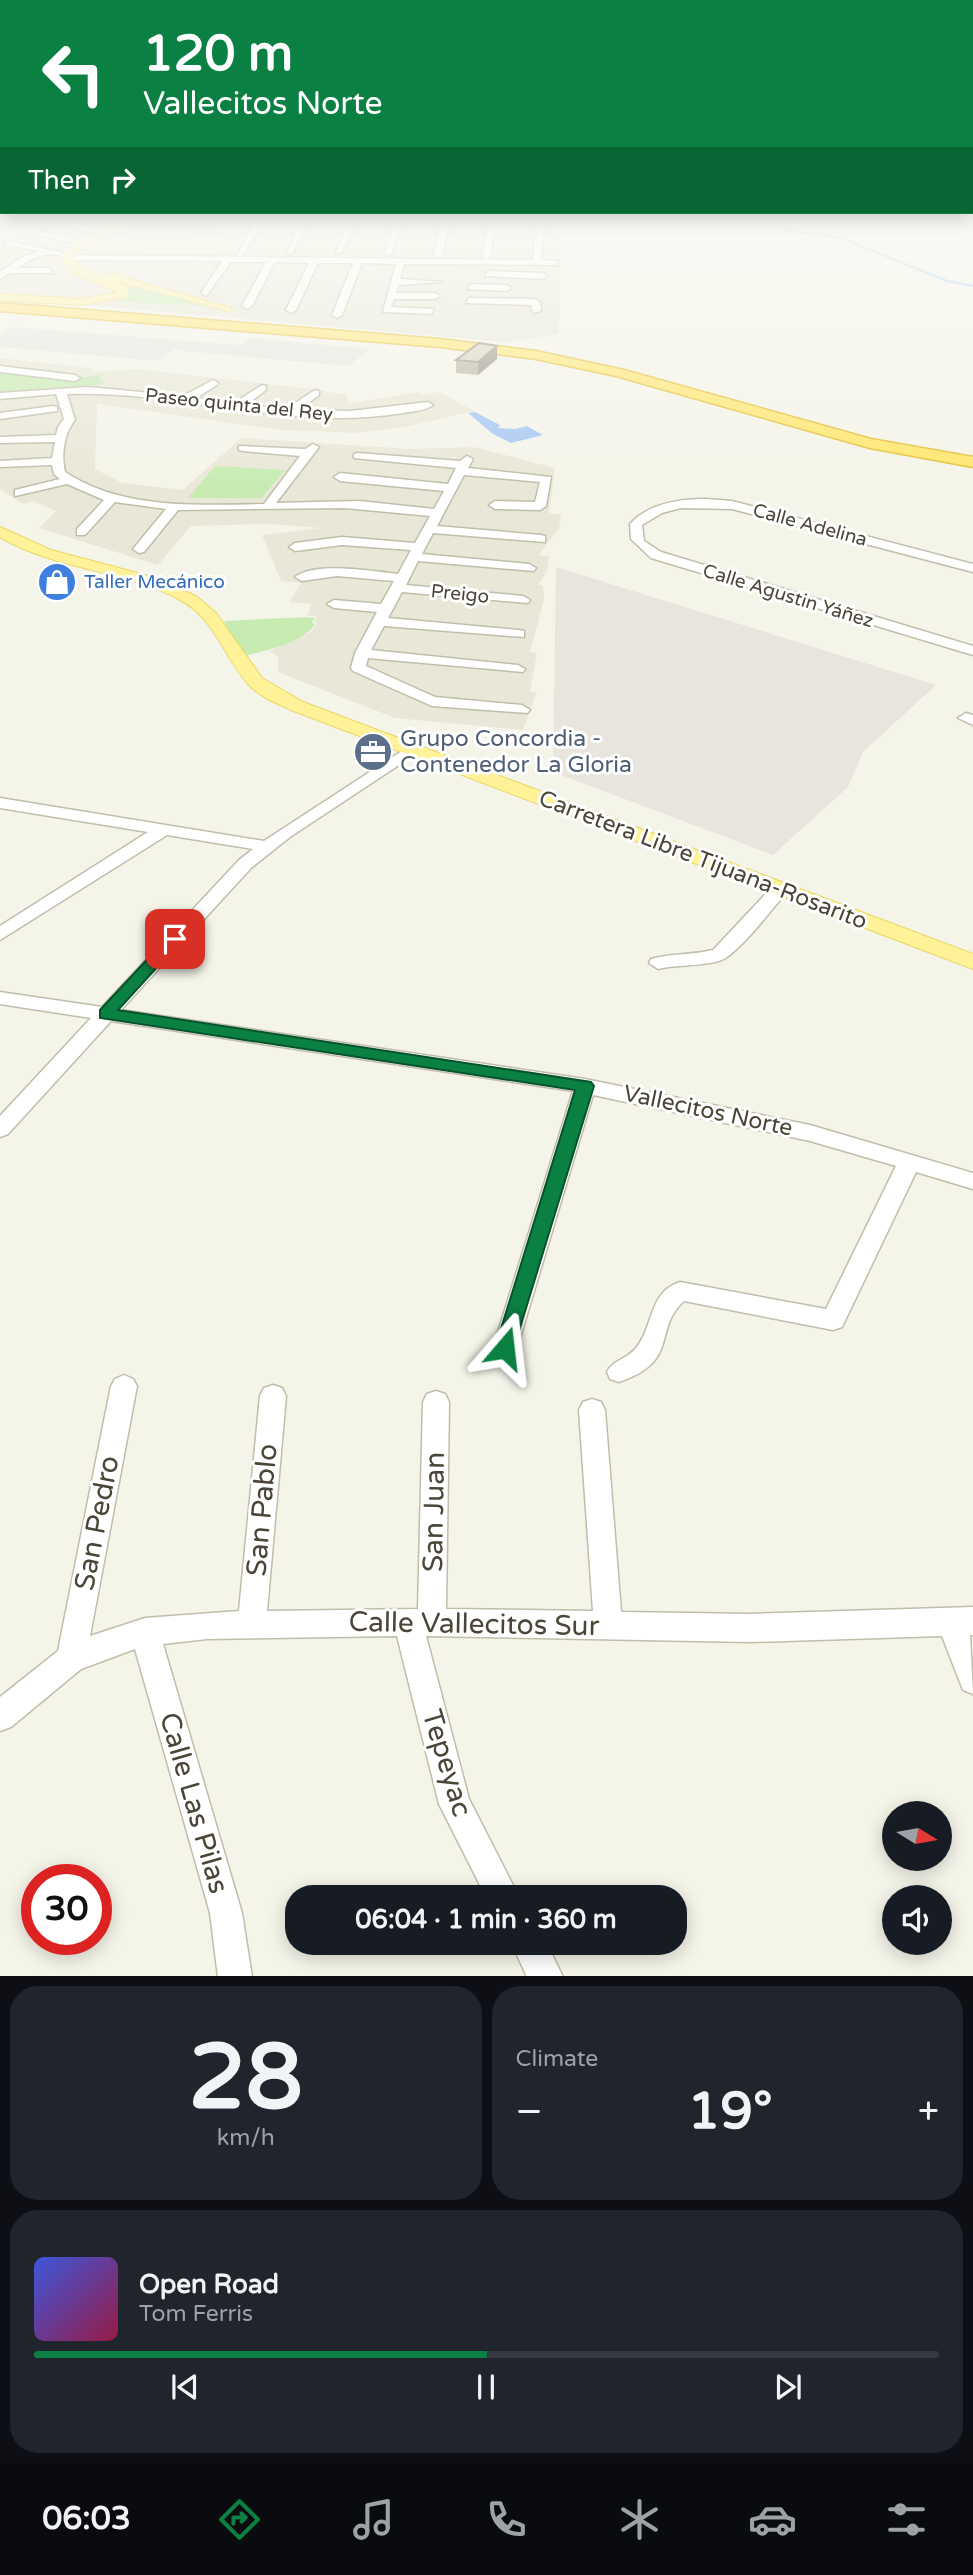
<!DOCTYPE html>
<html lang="en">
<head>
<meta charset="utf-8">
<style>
  body { margin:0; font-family:"Varela Round",sans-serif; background:#20242c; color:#f1f3f6; height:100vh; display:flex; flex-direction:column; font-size:26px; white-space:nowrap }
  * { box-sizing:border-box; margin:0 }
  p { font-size:23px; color:#9ea1a6 }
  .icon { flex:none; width:38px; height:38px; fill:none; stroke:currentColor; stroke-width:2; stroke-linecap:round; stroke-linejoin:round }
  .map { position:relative; height:1976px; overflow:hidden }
  .drawer { display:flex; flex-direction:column; gap:10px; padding:10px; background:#0d0f14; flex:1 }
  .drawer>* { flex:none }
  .top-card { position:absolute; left:0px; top:0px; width:973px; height:214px; box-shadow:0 4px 18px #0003; background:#0b8043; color:#fff; overflow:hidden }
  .needle { width:46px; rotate:101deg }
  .buttons { position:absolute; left:882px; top:1801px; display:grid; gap:14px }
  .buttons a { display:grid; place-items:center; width:70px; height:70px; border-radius:50%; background:#171b24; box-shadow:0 4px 18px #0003; font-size:35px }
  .speed { position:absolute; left:21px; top:1864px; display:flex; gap:14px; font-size:35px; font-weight:700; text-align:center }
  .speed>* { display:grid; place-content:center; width:91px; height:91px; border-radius:50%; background:#171b24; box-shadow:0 4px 18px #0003; line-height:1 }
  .speed .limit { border:10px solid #d22; background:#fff; color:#111 }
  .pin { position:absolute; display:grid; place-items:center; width:60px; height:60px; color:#fff; margin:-30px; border-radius:14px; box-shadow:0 4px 10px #0006 }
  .me { position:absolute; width:77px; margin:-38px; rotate:17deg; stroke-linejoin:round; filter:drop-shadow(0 0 5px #0008) }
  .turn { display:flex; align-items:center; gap:24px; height:147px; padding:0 28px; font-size:32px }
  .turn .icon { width:91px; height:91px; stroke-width:2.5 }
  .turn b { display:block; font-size:49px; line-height:60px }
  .then { display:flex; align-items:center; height:66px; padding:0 28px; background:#0003; gap:14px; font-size:26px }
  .big { font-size:52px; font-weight:700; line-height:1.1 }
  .drawer .widget { flex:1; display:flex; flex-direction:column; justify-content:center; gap:10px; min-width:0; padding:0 24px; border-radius:28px; background:#20242c }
  .drawer .dial { align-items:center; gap:0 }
  .dial b { font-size:91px; line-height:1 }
  .song { display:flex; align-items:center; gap:21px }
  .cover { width:84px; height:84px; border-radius:10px; background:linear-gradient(135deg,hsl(230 70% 55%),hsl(340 70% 35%)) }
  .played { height:7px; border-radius:4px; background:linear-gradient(90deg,#0b8043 50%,#363941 50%) }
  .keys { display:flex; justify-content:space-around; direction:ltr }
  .heat { display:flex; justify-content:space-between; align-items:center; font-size:38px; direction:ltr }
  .drawer .tiles { flex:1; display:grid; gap:10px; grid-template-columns:1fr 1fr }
  .widget:last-child { grid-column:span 2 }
  .trip { position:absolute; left:285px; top:1885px; width:402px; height:70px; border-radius:28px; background:#171b24; box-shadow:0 4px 18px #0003; font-weight:700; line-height:70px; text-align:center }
  .menu { display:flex; height:112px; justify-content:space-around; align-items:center; background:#090b0e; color:#9ea1a6 }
  .menu .icon { width:49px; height:49px }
  .menu .selected { color:#0b8043 }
  .menu b { font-size:32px; color:#f1f3f6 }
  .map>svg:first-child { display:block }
</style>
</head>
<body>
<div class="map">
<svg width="973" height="1977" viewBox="0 0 973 1977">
  <rect width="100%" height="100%" fill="#f5f4e9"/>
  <g fill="#e9e7d7">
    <path d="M81 215H562L559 334 507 342 64 303 0 294V241Z"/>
    <path d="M880 215H973V225L924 223Z"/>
    <path d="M0 358 90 368 96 372 138 369 312 389 347 395 348 404 417 392 424 395 439 392 474 411 404 427 357 433 281 430 97 404 95 469 122 483 183 490 241 438 411 449 474 447 555 468 549 513 561 515 559 528 539 555 549 556 547 571 538 585 543 586 544 600 530 652 537 653 530 691 537 692 523 730 395 718 278 672V657L270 651 312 631 317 624 314 622 317 617 307 615 312 604 289 602 301 583 281 581 262 535 321 528 270 524 191 526 158 565 39 528 56 511 33 501 23 504 0 489Z"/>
  </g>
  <g fill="#e8e5de">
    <path d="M13 327 240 345 252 338 370 349 348 366 173 350 159 361 0 347V336Z"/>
    <path d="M556 567 936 685 863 752 848 787 773 855 553 772Z"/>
  </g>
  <g fill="#c7ebb1">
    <path d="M109 278 202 305 212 307 115 301 124 298 131 290Z"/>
    <path d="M0 369 79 378 103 374 99 379 106 384 0 392Z"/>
    <path d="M215 466 285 470 261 498H188Z"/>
    <path d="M306 617 315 618 312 622 315 625C299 644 265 651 242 656L224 621Z"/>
  </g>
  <path fill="#a4c6f4" d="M475 412 500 425 498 428 515 429 527 426 543 435 511 443 493 434 468 413Z"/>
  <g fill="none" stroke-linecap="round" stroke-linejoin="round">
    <path stroke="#a4c6f4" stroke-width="2.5" d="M681 215 841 238 947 281 973 286"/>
    <defs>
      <g id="minor">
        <path d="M98 215H118L141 221 137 223Z"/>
        <path d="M258 215H266L243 256H237Z"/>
        <path d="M303 215H311L293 253 286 255Z"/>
        <path d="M351 215H359L342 252 335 254Z"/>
        <path d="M397 215H405L391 254 384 256Z"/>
        <path d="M443 215H451L442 255 438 258 434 255Z"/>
        <path d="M489 215H497L490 257 486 260 482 257Z"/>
        <path d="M537 215H545L541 260 558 261V265L404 264 400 279 442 282 398 285 396 293H435L440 296 435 299H394L391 307 434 309 431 314 383 312 396 264 362 263 342 315 337 318 332 315 353 263H318L296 310 291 313 286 310 309 263 275 262 252 306 247 309 242 306 266 262H231L206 296 201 293 222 261 67 260C55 248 32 257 18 268H50L53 273H11L0 279V272L20 258 40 251 3 244 6 240 72 255 533 260Z"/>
        <path d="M919 215 973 217V221L923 217Z"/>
        <path d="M174 216 215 220 219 222 215 224 171 220Z"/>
        <path d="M68 222 106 230 110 232 106 234 65 226Z"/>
        <path d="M39 231 81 240 85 242 81 244 36 235Z"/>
        <path d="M130 231H212L216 233 127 235Z"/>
        <path d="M488 271 543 273 547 276 543 279 485 276Z"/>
        <path d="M471 284 507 285 511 288 507 291 468 289Z"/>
        <path d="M469 298 535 299 540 302 541 311 533 313 531 305 466 303Z"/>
        <path d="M0 366 75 375 80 378 75 381 0 372Z"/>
        <path d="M213 380 218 383 217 385 196 398 234 403 262 385 266 386V390L246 405 286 409 315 390 319 391V395L299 410 350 411 428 402 433 405C425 411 413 411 403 413 288 432 181 390 67 394L75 420C64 433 61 455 65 472 122 510 198 505 264 504L300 456 243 451 239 450V446L305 449 313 444 319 447 276 503 359 501 434 509 444 491 340 481 334 477 340 473 448 484 456 468 354 458V454L358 453 460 461 467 456 473 459 468 468 551 477 546 506 540 510 495 509 489 505 495 501 535 502 540 482 464 475 437 526 541 535 545 536V542L433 533 422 554 529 564 536 568 534 571 418 561 406 585 523 596 530 600 528 603 402 592 388 618 519 630 524 631V637L384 626 371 650 518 665 525 669 523 672 368 658 366 666 435 697 522 705 530 710 527 713 432 706 353 671 351 668 355 653 377 612 334 608 327 604 334 600 381 604 394 581 337 576 302 581 295 577C315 561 373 571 398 574L411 550 342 545 295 551 289 547 295 543 342 537 415 543 430 516 345 508 178 510 144 552 139 553 133 549 166 509 115 502 85 535H77V529L104 500 67 484 15 496V490L60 479 54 474 52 465 0 467V461L52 458 55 442 0 443V437L56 435 58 427 64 419 56 394 0 399V393L88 387 183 396Z"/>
        <path d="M53 406 57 407V411L0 419V413Z"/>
        <path d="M706 499 732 501 973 564V572L732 509 681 508 662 513 642 525 644 541 661 552 973 646V655L651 558 631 539 630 524C649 503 679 499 706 499Z"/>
        <path d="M966 713 973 715V725L958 718Z"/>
        <path d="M411 745 419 750 417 753 290 837 251 868 121 1010 585 1079 810 1125 973 1173V1189L916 1172 842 1327 833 1330 684 1301C652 1330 681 1361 619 1382L610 1379 607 1372C613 1360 627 1359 636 1348 654 1327 648 1292 680 1282L826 1309 896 1166 810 1141 593 1095 517 1348 514 1355 505 1358 496 1355 493 1348 573 1091 111 1021 8 1134 0 1137V1116L91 1018 0 1004V992L102 1007 239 860 253 849 167 835 0 940V926L148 832 0 808V798L264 841Z"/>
        <path d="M780 884 786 885 789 889 786 893C771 910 745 945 727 957 713 967 677 964 658 969L649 963 651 959C673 953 693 955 713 950L774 885Z"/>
        <path d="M124 1375 133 1379 137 1386 90 1636 145 1618 239 1611 260 1396 264 1388 273 1385 282 1388 286 1396 267 1611 418 1609 423 1402 427 1394 436 1391 445 1394 449 1402 446 1609 593 1611 579 1410 583 1402 592 1399 601 1402 605 1410 621 1612 750 1614 973 1607V1635H970L973 1694 963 1690 942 1636 750 1642 426 1636 469 1799 519 1897H486L439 1804 397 1636 207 1639 163 1644 242 1913 252 1977H218L210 1913 135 1649 81 1669 11 1727 0 1731V1697L58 1651 111 1386 115 1379Z"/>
        <path d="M511 1942H546L563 1977H527Z"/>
      </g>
      <g id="major">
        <path d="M144 215H158L84 244 73 255V259L82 269 105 278V274H113L231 308V312L108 279 126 286 129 291 125 297 80 305 0 300V294L80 299 117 292 74 273 63 260V254L78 240Z"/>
        <path d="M0 527 51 550 149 576 196 596 216 613 262 678 303 702 973 954V969L291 710C276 703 260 697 249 685 225 659 215 619 182 601 125 569 57 571 0 537Z"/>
      </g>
      <path id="highway" d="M0 303 440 339 536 351 624 370 871 439 973 457V467L870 448 616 376 536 359 440 347 0 311Z"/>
    </defs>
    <use href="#minor" stroke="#c1bdab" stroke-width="3"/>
    <use href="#major" stroke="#e9d764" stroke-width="2"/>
    <use href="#highway" stroke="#e4c034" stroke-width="3"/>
    <use href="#minor" fill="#fff" fill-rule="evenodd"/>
    <use href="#major" fill="#fff299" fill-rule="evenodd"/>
    <use href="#highway" fill="#ffe66b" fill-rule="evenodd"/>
  </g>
  <path fill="#bab5a3" d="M497 359 478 375 456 373V360Z"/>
  <path fill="#979385" d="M497 346V359L478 375V362Z"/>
  <path fill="#d8d2be" stroke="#979385" stroke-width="2" d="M479 343 497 346 478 362 456 360Z"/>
  <linearGradient id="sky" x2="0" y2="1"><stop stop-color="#8dbbed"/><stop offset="0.44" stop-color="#fafaf5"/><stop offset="1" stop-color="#fafaf5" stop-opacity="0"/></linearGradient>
  <rect width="973" height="492" fill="url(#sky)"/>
  <path fill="#0b8043" stroke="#07532c" stroke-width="2" d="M175 934 180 935V942L118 1010 591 1082 594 1086 512 1354H498L495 1348 575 1090 100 1018V1010L170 935Z"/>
  <defs>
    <symbol id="shop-disc" viewBox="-11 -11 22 22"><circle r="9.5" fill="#3f7fe0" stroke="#fff"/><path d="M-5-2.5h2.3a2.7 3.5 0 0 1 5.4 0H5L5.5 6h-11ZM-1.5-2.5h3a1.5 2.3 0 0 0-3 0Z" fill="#fff"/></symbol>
    <symbol id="office-disc" viewBox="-11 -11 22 22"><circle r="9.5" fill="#5c6f8a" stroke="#fff"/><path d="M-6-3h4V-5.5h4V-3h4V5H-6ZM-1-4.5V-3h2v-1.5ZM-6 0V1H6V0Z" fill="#fff"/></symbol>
  </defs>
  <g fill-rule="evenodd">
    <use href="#shop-disc" x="35" y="560" width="44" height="44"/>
    <use href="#office-disc" x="351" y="730" width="44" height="44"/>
  </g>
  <g text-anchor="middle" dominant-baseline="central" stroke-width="6" stroke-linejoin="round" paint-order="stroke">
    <g font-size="19" fill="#4a4537" stroke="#fff">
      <text transform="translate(239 405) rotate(6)">Paseo quinta del Rey</text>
      <text transform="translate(810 525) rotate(15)">Calle Adelina</text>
      <text transform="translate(460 594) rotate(6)">Preigo</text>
      <text transform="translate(788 596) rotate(17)">Calle Agustin Yáñez</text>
    </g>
    <g font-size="19" fill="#366cbe" stroke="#fff" text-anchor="start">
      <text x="84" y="582">Taller Mecánico</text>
    </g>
    <g font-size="23" fill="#4e5e75" stroke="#fff" text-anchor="start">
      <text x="400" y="739">Grupo Concordia -<tspan x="400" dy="26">Contenedor La Gloria</tspan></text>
    </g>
    <g font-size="23" fill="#4a4537" stroke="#fff">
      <text transform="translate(703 860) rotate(21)">Carretera Libre Tijuana-Rosarito</text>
      <text transform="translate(708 1111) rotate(12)">Vallecitos Norte</text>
    </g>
    <g font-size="28" fill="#4a4537" stroke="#fff">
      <text transform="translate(262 1510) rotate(-85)">San Pablo</text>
      <text transform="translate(434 1512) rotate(-89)">San Juan</text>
      <text transform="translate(97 1523) rotate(-79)">San Pedro</text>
      <text transform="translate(474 1624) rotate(1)">Calle Vallecitos Sur</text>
      <text transform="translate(447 1763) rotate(73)">Tepeyac</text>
      <text transform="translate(194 1803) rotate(74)">Calle Las Pilas</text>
    </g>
  </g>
</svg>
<div class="buttons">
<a><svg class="needle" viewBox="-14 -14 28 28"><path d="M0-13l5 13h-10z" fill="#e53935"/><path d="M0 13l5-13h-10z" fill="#9ea1a6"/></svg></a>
<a><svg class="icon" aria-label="sound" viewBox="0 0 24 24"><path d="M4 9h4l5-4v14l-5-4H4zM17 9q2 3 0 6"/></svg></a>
</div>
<div class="speed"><div class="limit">30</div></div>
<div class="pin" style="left:175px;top:939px;background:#d93025"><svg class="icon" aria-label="arrive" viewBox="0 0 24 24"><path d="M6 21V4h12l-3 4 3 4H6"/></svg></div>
<svg class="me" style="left:505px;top:1348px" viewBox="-20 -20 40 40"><path d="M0-17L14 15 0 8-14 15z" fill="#0b8043" stroke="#fff" stroke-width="4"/></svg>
<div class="trip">06:04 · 1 min · 360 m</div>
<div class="top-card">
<div class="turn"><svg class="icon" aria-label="left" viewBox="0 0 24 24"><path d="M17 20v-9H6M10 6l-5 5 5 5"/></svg><div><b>120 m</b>Vallecitos Norte</div></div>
<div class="then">Then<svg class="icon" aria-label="right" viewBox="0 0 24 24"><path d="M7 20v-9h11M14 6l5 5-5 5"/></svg></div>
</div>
</div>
<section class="drawer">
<div class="tiles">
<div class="widget dial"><b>28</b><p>km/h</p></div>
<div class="widget"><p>Climate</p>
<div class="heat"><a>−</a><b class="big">19°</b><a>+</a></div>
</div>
<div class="widget">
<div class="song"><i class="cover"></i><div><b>Open Road</b><p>Tom Ferris</p></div></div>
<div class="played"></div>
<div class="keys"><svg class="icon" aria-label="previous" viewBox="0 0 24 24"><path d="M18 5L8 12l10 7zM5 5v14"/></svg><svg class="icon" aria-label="pause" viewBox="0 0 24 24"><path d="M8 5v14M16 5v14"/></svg><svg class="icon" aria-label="next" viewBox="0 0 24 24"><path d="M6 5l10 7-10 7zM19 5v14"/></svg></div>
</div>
</div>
</section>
<nav class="menu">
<b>06:03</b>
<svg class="icon selected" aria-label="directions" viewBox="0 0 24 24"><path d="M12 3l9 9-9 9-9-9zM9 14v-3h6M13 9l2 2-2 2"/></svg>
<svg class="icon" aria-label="music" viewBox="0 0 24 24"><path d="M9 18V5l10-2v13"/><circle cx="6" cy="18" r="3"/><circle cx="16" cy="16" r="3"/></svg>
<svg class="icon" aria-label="phone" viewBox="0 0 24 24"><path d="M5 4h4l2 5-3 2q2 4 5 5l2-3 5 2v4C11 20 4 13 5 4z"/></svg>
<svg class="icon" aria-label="climate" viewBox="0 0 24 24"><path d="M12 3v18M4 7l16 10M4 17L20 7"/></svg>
<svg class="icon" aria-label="car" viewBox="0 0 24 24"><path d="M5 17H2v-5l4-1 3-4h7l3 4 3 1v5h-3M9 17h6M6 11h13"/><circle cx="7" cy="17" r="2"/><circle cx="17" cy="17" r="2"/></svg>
<svg class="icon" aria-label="filters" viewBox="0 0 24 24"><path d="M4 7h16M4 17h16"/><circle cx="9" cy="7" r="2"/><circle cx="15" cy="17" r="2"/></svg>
</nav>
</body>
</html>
